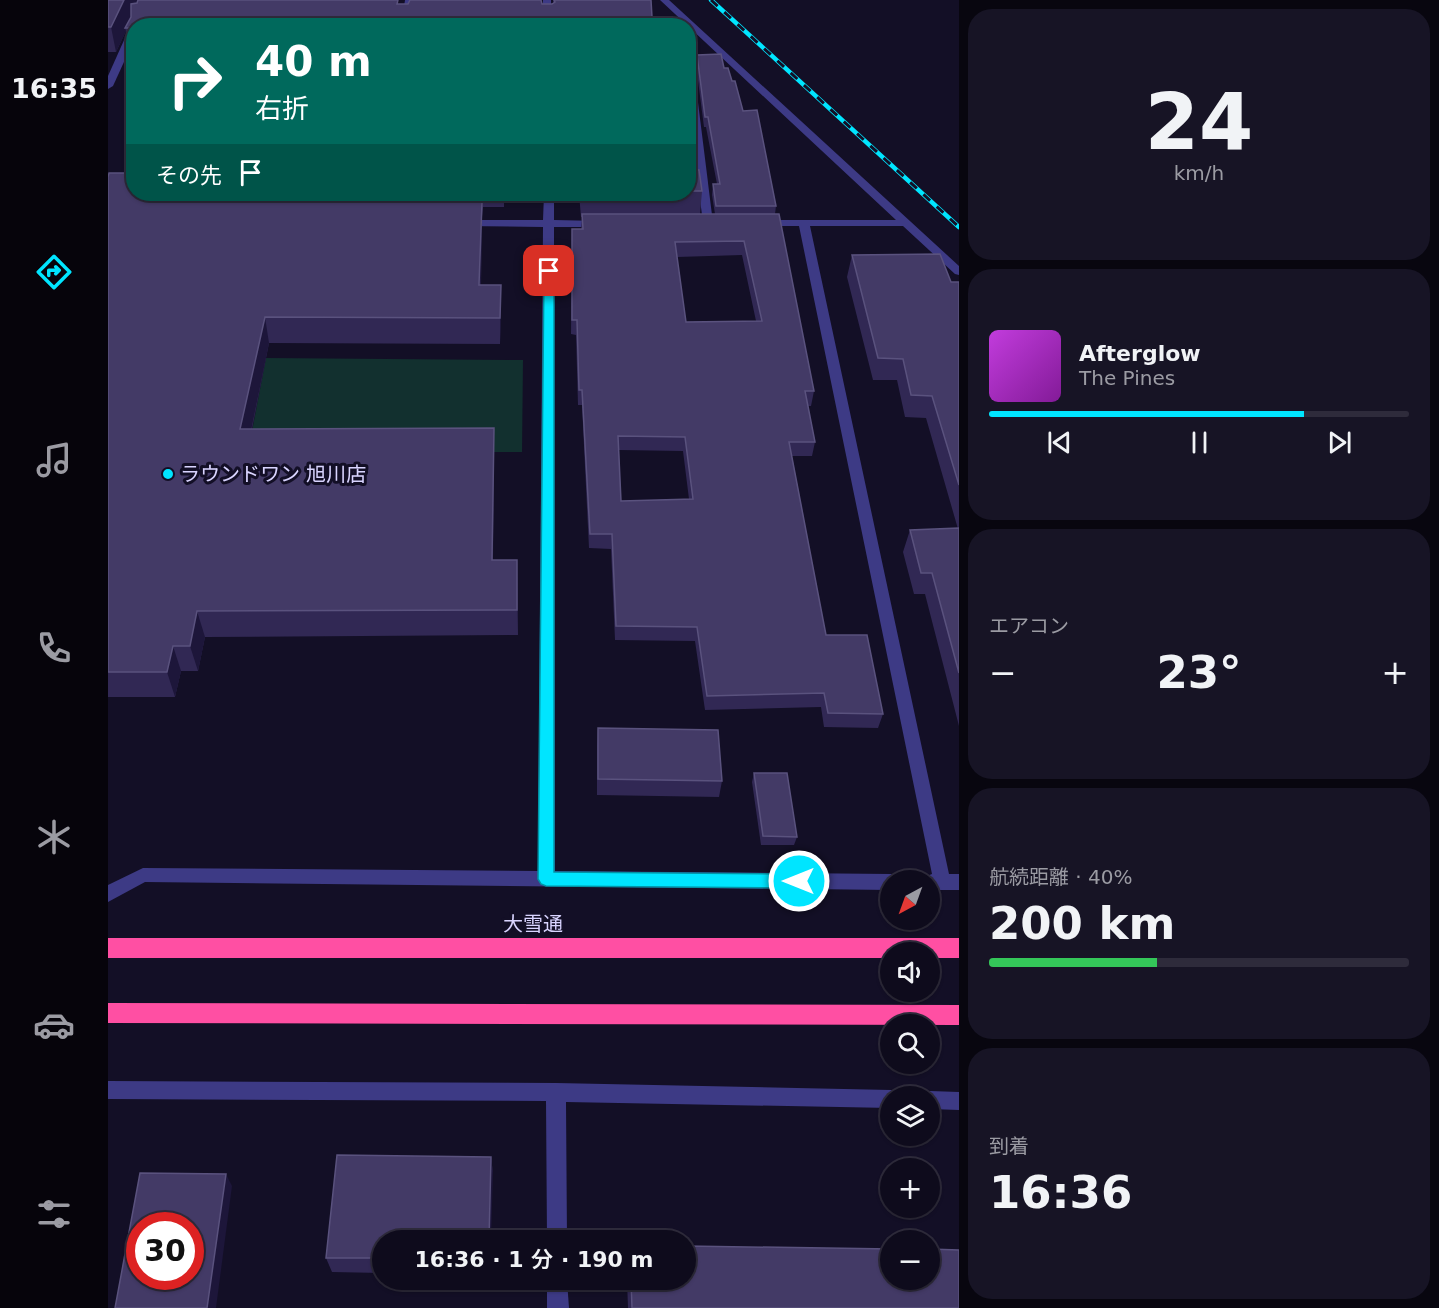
<!DOCTYPE html>
<html lang="ja">
<head>
<meta charset="utf-8">
<style>
  body { margin:0; font-family:"DejaVu Sans","Noto Sans JP",sans-serif; background:#171425; color:#f1f3f6; height:100vh; display:flex; flex-direction:column; font-size:22px; white-space:nowrap }
  * { box-sizing:border-box; margin:0 }
  p { font-size:20px; color:#9b9ba3 }
  .icon { flex:none; width:33px; height:33px; fill:none; stroke:currentColor; stroke-width:2; stroke-linecap:round; stroke-linejoin:round }
  .map { position:relative; flex:1; overflow:hidden }
  .panel { display:flex; flex-direction:column; gap:9px; padding:9px; background:#08060f; width:480px }
  .panel>* { flex:none }
  .hud { position:absolute; left:18px; top:18px; width:570px; height:183px; border-radius:24px; box-shadow:0 2px 4px #0004,0 0 0 2px #2e2b3b; background:#00695c; color:#fff; overflow:hidden }
  .needle { width:39px; rotate:221deg }
  .controls { position:absolute; left:772px; top:870px; display:grid; gap:12px }
  .controls a { display:grid; place-items:center; width:60px; height:60px; border-radius:50%; background:#0e0b1c; box-shadow:0 2px 4px #0004,0 0 0 2px #2e2b3b; font-size:30px }
  .speed { position:absolute; left:18px; top:1212px; display:flex; gap:12px; font-size:30px; font-weight:700; text-align:center }
  .speed>* { display:grid; place-content:center; width:78px; height:78px; border-radius:50%; background:#0e0b1c; box-shadow:0 2px 4px #0004,0 0 0 2px #2e2b3b; line-height:1 }
  .speed .limit { border:9px solid #d22; background:#fff; color:#111 }
  .pin { position:absolute; display:grid; place-items:center; width:51px; height:51px; color:#fff; margin:-26px; border-radius:12px; box-shadow:0 3px 9px #0006 }
  .me { position:absolute; width:66px; margin:-33px; rotate:270deg; stroke-linejoin:round; filter:drop-shadow(0 0 4px #0008) }
  .turn { display:flex; align-items:center; gap:21px; height:126px; padding:0 30px; font-size:27px }
  .turn .icon { width:78px; height:78px; stroke-width:2.5 }
  .turn b { display:block; font-size:42px; line-height:51px }
  .then { display:flex; align-items:center; height:57px; padding:0 30px; background:#0003; gap:12px; font-size:22px }
  .big { font-size:45px; font-weight:600; line-height:1.1 }
  .panel .card { flex:1; display:flex; flex-direction:column; justify-content:center; gap:9px; min-width:0; padding:0 21px; border-radius:24px; background:#171425 }
  .panel .dial { align-items:center; gap:0 }
  .dial b { font-size:78px; line-height:1 }
  .song { display:flex; align-items:center; gap:18px }
  .cover { width:72px; height:72px; border-radius:9px; background:linear-gradient(135deg,hsl(290 70% 55%),hsl(290 70% 35%)) }
  .played { height:6px; border-radius:3px; background:linear-gradient(90deg,#00e5ff 75%,#2e2b3b 75%) }
  .keys { display:flex; justify-content:space-around; direction:ltr }
  .heat { display:flex; justify-content:space-between; align-items:center; font-size:33px; direction:ltr }
  .charge { height:9px; border-radius:4px; background:linear-gradient(90deg,#34c759 40%,#2e2b3b 0) }
  .trip { position:absolute; left:264px; top:1230px; width:324px; height:60px; border-radius:30px; background:#0e0b1c; box-shadow:0 2px 4px #0004,0 0 0 2px #2e2b3b; font-weight:600; line-height:60px; text-align:center }
  main { display:flex; flex:1; min-height:0 }
  .dock { display:flex; flex-direction:column; width:108px; justify-content:space-around; align-items:center; background:#06040b; color:#9b9ba3 }
  .dock .icon { width:42px; height:42px }
  .dock .selected { color:#00e5ff }
  .dock b { font-size:27px; color:#f1f3f6 }
  .map>svg:first-child { display:block }
</style>
</head>
<body>
<main>
<nav class="dock">
<b>16:35</b>
<svg class="icon selected" aria-label="directions" viewBox="0 0 24 24"><path d="M12 3l9 9-9 9-9-9zM9 14v-3h6M13 9l2 2-2 2"/></svg>
<svg class="icon" aria-label="music" viewBox="0 0 24 24"><path d="M9 18V5l10-2v13"/><circle cx="6" cy="18" r="3"/><circle cx="16" cy="16" r="3"/></svg>
<svg class="icon" aria-label="phone" viewBox="0 0 24 24"><path d="M5 4h4l2 5-3 2q2 4 5 5l2-3 5 2v4C11 20 4 13 5 4z"/></svg>
<svg class="icon" aria-label="climate" viewBox="0 0 24 24"><path d="M12 3v18M4 7l16 10M4 17L20 7"/></svg>
<svg class="icon" aria-label="car" viewBox="0 0 24 24"><path d="M5 17H2v-5l4-1 3-4h7l3 4 3 1v5h-3M9 17h6M6 11h13"/><circle cx="7" cy="17" r="2"/><circle cx="17" cy="17" r="2"/></svg>
<svg class="icon" aria-label="filters" viewBox="0 0 24 24"><path d="M4 7h16M4 17h16"/><circle cx="9" cy="7" r="2"/><circle cx="15" cy="17" r="2"/></svg>
</nav>
<div class="map">
<svg width="851" height="1308" viewBox="0 0 851 1308">
  <rect width="100%" height="100%" fill="#130f26"/>
  <path fill="#12302f" d="M158 358 415 360 414 452H140Z"/>
  <g fill="none" stroke-linecap="round" stroke-linejoin="round">
    <g fill="#3d3a85" fill-rule="evenodd">
      <path d="M297 0H305L302 26H293Z"/>
      <path d="M435 0H443L444 26H435Z"/>
      <path d="M552 0H561L851 266V275L847 274 795 226H702L841 874H851V890H822V880H814L816 877 824 874 691 226H654L649 223 654 220H788Z"/>
      <path d="M26 26V40L5 86 0 89V76L21 29Z"/>
      <path d="M580 59 585 62 605 223 600 226 595 223 580 105Z"/>
      <path d="M265 194H275L271 220 266 223 261 220Z"/>
      <path d="M436 194H446V220L492 221 497 224 492 227H446L447 871 783 874 789 877 791 880H783V890L37 882 0 902V885L35 868 430 871 435 227 354 226 349 223 354 220H435Z"/>
      <path d="M0 1081 448 1083 783 1090 790 1092 792 1096H783V1108L458 1102 459 1240H439L438 1101 0 1099Z"/>
      <path d="M822 1091 851 1092V1110L822 1109V1096H814Z"/>
      <path d="M439 1280H459L461 1308H439Z"/>
    </g>
    <g fill="#ff4fa3" fill-rule="evenodd">
      <path d="M0 938H851V958H822V952H783V958H0Z"/>
      <path d="M0 1003 851 1005V1025L0 1023Z"/>
    </g>
    <defs>
      <path id="rail" d="M603 0 851 227"/>
    </defs>
    <use href="#rail" stroke="#00e5ff" stroke-width="4.5"/>
    <use href="#rail" stroke="#130f26" stroke-width="3" stroke-dasharray="9" stroke-linecap="butt"/>
  </g>
  <g fill="#312854" fill-rule="evenodd">
    <path d="M0 0H290V4H444L445 3V0H543L26 26V52H23L18 31 8 52H0Z"/>
    <path d="M580 53 583 102 580 127Z"/>
    <path d="M589 55 616 68 624 81 635 111 668 206 667 214 706 391 703 406H700L707 442 704 456H684L718 635 775 714 770 728 716 727 713 707 597 710 587 641 507 640 503 549 481 548 474 405H470L468 335 463 334 464 229H473L474 217H473L471 194H580V169L594 191 592 214H607L604 195 605 184H609L598 127H596L588 65ZM634 255 648 321 578 322 569 257ZM511 450 575 451 581 499 513 501Z"/>
    <path d="M0 177 26 194H263L262 201H272L271 194H396V207H375L374 217 373 285H393V311L392 344 161 343 144 429 386 428V454L385 560H409L410 635 97 637 90 671H73L67 697H0Z"/>
    <path d="M744 255 843 282H851V726L817 594H806L795 552 802 530 850 529 818 418 797 417 789 380H765L739 277Z"/>
    <path d="M490 728 614 781 611 797 489 795V745Z"/>
    <path d="M646 773 689 837 686 845H653L644 782Z"/>
    <path d="M383 1157 385 1173 274 1240V1273L224 1272 218 1258Z"/>
    <path d="M519 1280H578L851 1308H520Z"/>
  </g>
  <g fill="#1d163a">
    <path d="M16 0H33L17 28 18 31 8 52 3 27Z"/>
    <path d="M256 194H263L258 222 255 196Z"/>
    <path d="M374 202V228L372 311 371 285Z"/>
    <path d="M393 285V311L392 344V318Z"/>
    <path d="M157 317 161 343 138 455 132 429Z"/>
    <path d="M386 428V454L384 586V560Z"/>
    <path d="M89 611 97 637 90 671 82 646Z"/>
    <path d="M65 646 73 671 67 697 59 672Z"/>
    <path d="M383 1157 385 1173 383 1240H381Z"/>
    <path d="M118 1174 124 1186 108 1308H99Z"/>
  </g>
  <g fill="#433a66" stroke="#5a527e" stroke-width="1.5" fill-rule="evenodd">
    <path d="M0 0H16L3 27H0Z"/>
    <path d="M30 0H290L289 4H300L302 0H433L434 4H444L447 2 446 0H543L544 17H564L565 26H26V28H17L23 17V4L29 3Z"/>
    <path d="M580 53 583 102H580Z"/>
    <path d="M613 54 616 68H620L624 81H627L635 111 649 110 668 206H608L605 184H612L600 117H597L589 55Z"/>
    <path d="M580 169 591 170 594 191H580Z"/>
    <path d="M1 173H26V194H256L255 196 261 201 374 202 371 285H393L392 318 157 317 132 429 386 428 384 560H409V610L89 611 82 646H65L59 672H0V177Z"/>
    <path d="M474 214H671L706 391H697L707 442H681L718 635H759L775 714 720 713 716 693 599 696 589 627 508 626 504 534H482L474 390H471L469 320H464V229H475ZM636 241 654 321 578 322 567 242ZM510 436 577 437 585 499 513 501Z"/>
    <path d="M832 254 843 282H851V485L824 396 803 395 795 359 770 358 744 255Z"/>
    <path d="M851 528V673L824 573H813L802 530Z"/>
    <path d="M490 728 610 730 614 781 490 779Z"/>
    <path d="M646 773H679L689 837 655 836Z"/>
    <path d="M229 1155 383 1157 381 1240H274V1258H218Z"/>
    <path d="M32 1173 118 1174 99 1308H7ZM32 1226H82V1276H32Z"/>
    <path d="M578 1246 783 1249V1280H822V1249L851 1250V1308H524L523 1280H578Z"/>
  </g>
  <path fill="#00e5ff" stroke="#0095a6" stroke-width="1.5" d="M441 267 446 271V872L691 874 697 876 699 881 697 886 691 888 438 886 433 884 430 879 436 271Z"/>
  <circle fill="#00e5ff" stroke="#130f26" stroke-width="2" cx="60" cy="474" r="6"/>
  <g text-anchor="middle" dominant-baseline="central" stroke-width="6" stroke-linejoin="round" paint-order="stroke">
    <g font-size="20" fill="#d9d4ff" stroke="#130f26" text-anchor="start">
      <text x="72" y="474">ラウンドワン 旭川店</text>
    </g>
    <g font-size="20" fill="#d9d4ff" stroke="#130f26">
      <text x="425" y="924">大雪通</text>
    </g>
  </g>
</svg>
<div class="controls">
<a><svg class="needle" viewBox="-14 -14 28 28"><path d="M0-13l5 13h-10z" fill="#e53935"/><path d="M0 13l5-13h-10z" fill="#9b9ba3"/></svg></a>
<a><svg class="icon" aria-label="sound" viewBox="0 0 24 24"><path d="M4 9h4l5-4v14l-5-4H4zM17 9q2 3 0 6"/></svg></a>
<a><svg class="icon" aria-label="search" viewBox="0 0 24 24"><circle cx="10" cy="10" r="6"/><path d="M15 15l6 6"/></svg></a>
<a><svg class="icon" aria-label="layers" viewBox="0 0 24 24"><path d="M12 4l9 5-9 5-9-5zM3 14l9 5 9-5"/></svg></a>
<a>+</a>
<a>−</a>
</div>
<div class="speed"><div class="limit">30</div></div>
<div class="pin" style="left:441px;top:271px;background:#d93025"><svg class="icon" aria-label="arrive" viewBox="0 0 24 24"><path d="M6 21V4h12l-3 4 3 4H6"/></svg></div>
<svg class="me" style="left:691px;top:881px" viewBox="-20 -20 40 40"><circle r="17" fill="#00e5ff" stroke="#fff" stroke-width="3"/><path d="M0-11L8 9 0 5-8 9z" fill="#fff"/></svg>
<div class="trip">16:36 · 1 分 · 190 m</div>
<div class="hud">
<div class="turn"><svg class="icon" aria-label="right" viewBox="0 0 24 24"><path d="M7 20v-9h11M14 6l5 5-5 5"/></svg><div><b>40 m</b>右折</div></div>
<div class="then">その先<svg class="icon" aria-label="arrive" viewBox="0 0 24 24"><path d="M6 21V4h12l-3 4 3 4H6"/></svg></div>
</div>
</div>
<section class="panel">
<div class="card dial"><b>24</b><p>km/h</p></div>
<div class="card">
<div class="song"><i class="cover"></i><div><b>Afterglow</b><p>The Pines</p></div></div>
<div class="played"></div>
<div class="keys"><svg class="icon" aria-label="previous" viewBox="0 0 24 24"><path d="M18 5L8 12l10 7zM5 5v14"/></svg><svg class="icon" aria-label="pause" viewBox="0 0 24 24"><path d="M8 5v14M16 5v14"/></svg><svg class="icon" aria-label="next" viewBox="0 0 24 24"><path d="M6 5l10 7-10 7zM19 5v14"/></svg></div>
</div>
<div class="card"><p>エアコン</p>
<div class="heat"><a>−</a><b class="big">23°</b><a>+</a></div>
</div>
<div class="card"><p>航続距離 · 40%</p><b class="big">200 km</b><div class="charge"></div></div>
<div class="card"><p>到着</p><b class="big">16:36</b></div>
</section>
</main>
</body>
</html>
